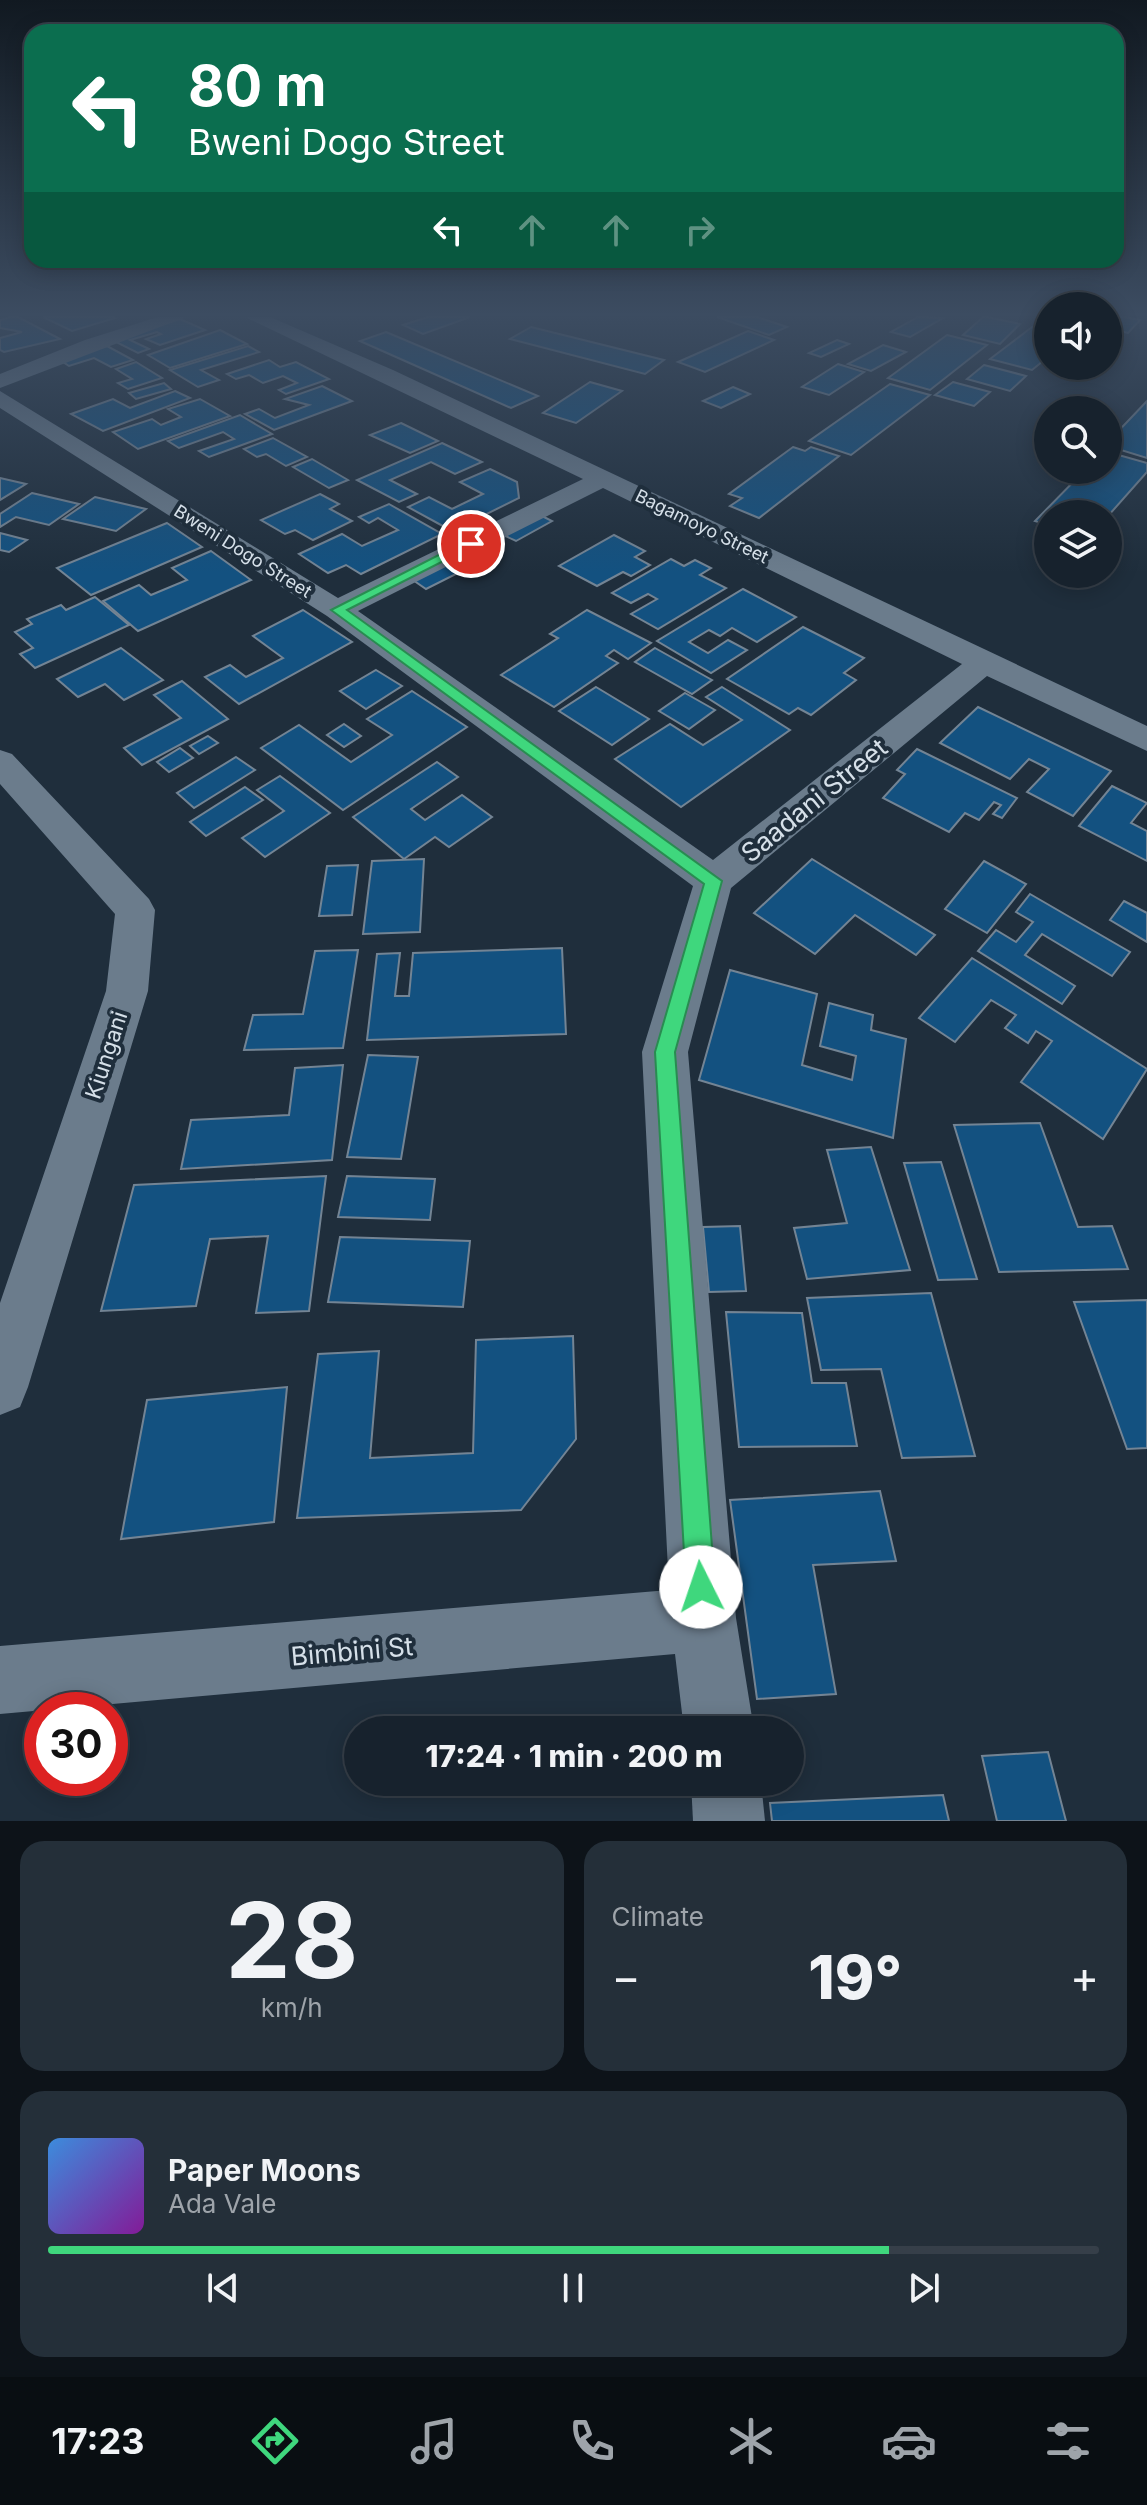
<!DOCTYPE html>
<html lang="en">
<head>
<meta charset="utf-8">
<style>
  body { margin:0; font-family:Inter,sans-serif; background:#242f39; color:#f1f3f6; height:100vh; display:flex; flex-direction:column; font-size:30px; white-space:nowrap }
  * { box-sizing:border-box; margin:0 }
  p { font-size:26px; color:#9ea4aa }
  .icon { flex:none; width:44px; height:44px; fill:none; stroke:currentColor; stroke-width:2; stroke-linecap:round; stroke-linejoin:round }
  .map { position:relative; height:1821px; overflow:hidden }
  .panel { display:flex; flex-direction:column; gap:20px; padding:20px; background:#0d1319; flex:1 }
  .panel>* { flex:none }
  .hud { position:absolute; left:24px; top:24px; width:1100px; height:244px; border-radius:24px; box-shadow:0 4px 20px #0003,0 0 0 2px #363f49; background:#0b6e4f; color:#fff; overflow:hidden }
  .tools { position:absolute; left:1034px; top:292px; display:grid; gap:16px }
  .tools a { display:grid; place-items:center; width:88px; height:88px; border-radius:50%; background:#17222d; box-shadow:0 4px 20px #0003,0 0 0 2px #363f49; font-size:40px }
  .speed { position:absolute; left:24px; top:1692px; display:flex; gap:16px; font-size:40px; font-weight:700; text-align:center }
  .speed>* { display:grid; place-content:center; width:104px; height:104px; border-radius:50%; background:#17222d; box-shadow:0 4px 20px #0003,0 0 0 2px #363f49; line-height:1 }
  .speed .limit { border:12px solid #d22; background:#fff; color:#111 }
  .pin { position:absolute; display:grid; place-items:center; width:68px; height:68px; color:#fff; margin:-34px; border:4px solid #fff; border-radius:50%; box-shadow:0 2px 8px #0007 }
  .me { position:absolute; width:88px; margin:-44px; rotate:356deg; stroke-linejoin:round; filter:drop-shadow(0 0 6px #0008) }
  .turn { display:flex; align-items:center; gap:28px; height:168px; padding:0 32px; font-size:36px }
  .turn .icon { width:104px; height:104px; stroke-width:2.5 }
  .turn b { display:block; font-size:56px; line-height:68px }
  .lanes { display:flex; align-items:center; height:76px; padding:0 32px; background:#0003; justify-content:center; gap:40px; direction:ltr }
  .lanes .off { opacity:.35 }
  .big { font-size:60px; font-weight:800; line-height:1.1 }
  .panel .widget { flex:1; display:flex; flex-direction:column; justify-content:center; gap:12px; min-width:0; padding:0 28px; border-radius:24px; background:#242f39 }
  .panel .dial { align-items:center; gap:0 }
  .dial b { font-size:104px; line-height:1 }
  .song { display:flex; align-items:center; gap:24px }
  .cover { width:96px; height:96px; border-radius:12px; background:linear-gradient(135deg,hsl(210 70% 55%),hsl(290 70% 35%)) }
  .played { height:8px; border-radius:4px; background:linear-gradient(90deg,#3fd77d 80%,#363f49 80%) }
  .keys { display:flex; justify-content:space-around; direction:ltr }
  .heat { display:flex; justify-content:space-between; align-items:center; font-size:44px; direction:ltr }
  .panel .tiles { flex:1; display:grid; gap:20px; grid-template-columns:1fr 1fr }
  .widget:last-child { grid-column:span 2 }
  .trip { position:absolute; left:344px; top:1716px; width:460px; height:80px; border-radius:40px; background:#17222d; box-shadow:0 4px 20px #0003,0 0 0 2px #363f49; font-weight:800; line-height:80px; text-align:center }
  .tabs { display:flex; height:128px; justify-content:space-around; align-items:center; background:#090e12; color:#9ea4aa }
  .tabs .icon { width:56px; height:56px }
  .tabs .on { color:#3fd77d }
  .tabs b { font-size:36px; color:#f1f3f6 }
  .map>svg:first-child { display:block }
</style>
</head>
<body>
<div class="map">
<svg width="1147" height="1821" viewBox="0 0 1147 1821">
  <rect width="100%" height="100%" fill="#1f2e3c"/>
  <g fill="#135180" stroke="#738494" stroke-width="2">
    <path d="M11 317H18L60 339 4 352 0 350V338L22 332 0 328V320Z"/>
    <path d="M43 317H112L115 318 72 331Z"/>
    <path d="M428 317H470L423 334 403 325Z"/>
    <path d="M717 317H757L787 327 769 335Z"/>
    <path d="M918 317 943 318 910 337 891 332Z"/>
    <path d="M983 317H987L1020 324 1000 344 963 335Z"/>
    <path d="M1108 317H1124L1140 320 1128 333 1108 328Z"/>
    <path d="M180 319 205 330 160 345 146 339 161 334 157 332 130 340 149 349 138 353 112 340Z"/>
    <path d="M531 327 664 360 645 374 510 339Z"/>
    <path d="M1032 327 1048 331V357L1032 370 990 359Z"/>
    <path d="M220 330 247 344 170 368 148 355Z"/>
    <path d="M748 331 774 340 705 372 678 362Z"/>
    <path d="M386 332 538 396 511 408 360 341Z"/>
    <path d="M947 335 987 345 930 390 888 378Z"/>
    <path d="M837 340 849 344 821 357 809 353Z"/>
    <path d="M883 345 906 352 871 371 848 364Z"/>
    <path d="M107 346 133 360 111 367 94 358 69 366 60 360Z"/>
    <path d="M248 346 259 352 201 370 219 380 198 387 170 370Z"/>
    <path d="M269 360 280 367 296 362 329 379 286 394 279 390 297 383 283 376 263 383 249 375 236 379 227 374Z"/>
    <path d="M136 362 162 378 128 389 118 383 132 379 116 369Z"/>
    <path d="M838 364 864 372 829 395 802 387Z"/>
    <path d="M984 365 1026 376 1010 391 967 379Z"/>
    <path d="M590 382 622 391 576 423 543 413Z"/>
    <path d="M953 382 990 392 974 406 935 395Z"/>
    <path d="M164 383 171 389 136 399 129 393Z"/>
    <path d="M890 384 930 395 851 455 809 441Z"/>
    <path d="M322 386 352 401 274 430 245 414 259 409 275 418 309 405 285 399Z"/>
    <path d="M733 387 750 394 721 408 703 401Z"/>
    <path d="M175 391 190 398 103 431 71 414 113 399 130 408Z"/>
    <path d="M200 399 230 416 138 449 113 432 152 419 161 425 181 417 168 409Z"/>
    <path d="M1147 401V458L1108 446V442Z"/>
    <path d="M240 415 272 434 209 457 199 451 234 439 223 432 179 448 168 441Z"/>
    <path d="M401 423 438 441 410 453 370 435Z"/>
    <path d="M273 438 307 457 286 466 266 454 257 457 244 449Z"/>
    <path d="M442 443 482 462 455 474 431 462 390 480 417 494 399 502 357 480Z"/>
    <path d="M793 447 805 451 811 447 839 456 759 518 730 506 742 498 729 494Z"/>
    <path d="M1108 452 1147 463V472L1108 516 1048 514V525L1035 521 1085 470H1108Z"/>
    <path d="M312 459 348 480 329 488 293 467Z"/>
    <path d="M490 469 517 482 519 498 452 531 408 507 429 497 452 509 483 494 460 482Z"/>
    <path d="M0 478 26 484 0 500Z"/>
    <path d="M32 493 79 504 49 525 16 517 0 527V514Z"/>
    <path d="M320 494 339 504 330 509 352 521 313 540 295 530 285 534 261 520Z"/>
    <path d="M95 497 146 509 116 531 63 519Z"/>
    <path d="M389 504 442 534 361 574 346 565 328 573 299 554 342 534 362 546 398 530 378 518 369 523 359 517Z"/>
    <path d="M536 513 552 521 516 541 499 533Z"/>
    <path d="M167 523 202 547 91 595 57 568Z"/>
    <path d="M0 533 27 540 9 552 0 550Z"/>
    <path d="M614 535 645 551 635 557 650 565 631 576 623 572 597 586 559 566Z"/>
    <path d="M211 551 251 580 138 631 103 601 139 585 151 595 187 580 172 568Z"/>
    <path d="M450 559 466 569 426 589 410 578Z"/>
    <path d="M671 559 684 566 695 560 711 568 700 575 726 588 658 629 631 614 657 599 648 594 631 603 612 593Z"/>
    <path d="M743 589 796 617 757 642 732 628 720 636 709 630 689 642 708 653 728 640 747 650 711 673 657 641Z"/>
    <path d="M95 597 129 625 35 668 20 654 33 648 15 632 32 624 27 619 61 605 66 610Z"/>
    <path d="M303 610 352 642 239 704 205 677 230 665 246 677 283 658 253 636Z"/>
    <path d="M587 610 651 643 628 659 614 650 606 656 618 663 554 707 501 675 558 638 550 634Z"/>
    <path d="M803 627 864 658 844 673 856 680 811 715 798 708 789 714 727 679Z"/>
    <path d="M121 648 163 680 124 700 105 684 78 697 57 679Z"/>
    <path d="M655 648 712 680 692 694 635 662Z"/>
    <path d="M376 670 402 686 366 709 340 691Z"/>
    <path d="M182 681 228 719 142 765 124 748 181 718 154 695Z"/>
    <path d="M596 687 649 719 612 745 559 711Z"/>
    <path d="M722 687 790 730 681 807 615 759 670 724 703 745 742 720 706 697Z"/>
    <path d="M412 691 467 727 343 810 261 748 299 725 351 762 392 735 367 719Z"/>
    <path d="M685 693 715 710 689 729 659 711Z"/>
    <path d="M978 707 1111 771 1073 816 1027 792 1049 769 1029 759 1010 779 940 743Z"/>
    <path d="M344 724 361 736 344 747 327 735Z"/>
    <path d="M208 736 218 743 199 754 190 746Z"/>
    <path d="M180 748 193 758 169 772 157 762Z"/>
    <path d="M917 749 1017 798 1002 818 993 814 1001 805 994 802 979 820 965 813 949 832 883 798 905 774 897 770Z"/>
    <path d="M236 757 255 770 194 808 177 793Z"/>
    <path d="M437 762 458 777 411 809 425 820 462 795 492 817 449 847 435 837 404 859 353 817Z"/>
    <path d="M280 776 330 813 265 857 242 838 284 811 257 790Z"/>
    <path d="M1112 786 1147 803 1131 823 1147 831V861L1079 826Z"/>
    <path d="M245 787 263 800 206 836 190 822Z"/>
    <path d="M424 859 420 932 363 934 372 861Z"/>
    <path d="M812 859 935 935 916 955 855 915 815 954 754 913Z"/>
    <path d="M984 861 1026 884 987 933 945 909Z"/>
    <path d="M358 865 352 915 319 916 327 866Z"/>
    <path d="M1030 894 1130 952 1112 976 1042 934 1025 955 1075 986 1062 1004 978 951 996 930 1016 942 1033 922 1016 912Z"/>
    <path d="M1124 901 1147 913V942L1110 920Z"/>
    <path d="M562 948 566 1034 367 1040 377 954 400 953 395 996H409L413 953Z"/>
    <path d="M358 950 343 1048 244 1050 253 1015 303 1014 315 951Z"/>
    <path d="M972 958 1147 1069 1103 1139 1021 1082 1052 1041 1036 1031 1028 1043 1005 1028 1016 1015 991 1000 955 1042 919 1018Z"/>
    <path d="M730 970 817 994 802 1065 852 1080 856 1056 820 1046 829 1003 873 1015 871 1030 906 1039 893 1138 699 1080Z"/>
    <path d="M368 1055 418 1057 401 1159 347 1157Z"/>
    <path d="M343 1065 332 1160 181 1169 191 1120 289 1115 295 1068Z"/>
    <path d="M1040 1123 1078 1227 1112 1226 1128 1269 999 1272 954 1125Z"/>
    <path d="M871 1147 910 1270 807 1279 794 1228 847 1223 827 1150Z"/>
    <path d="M941 1162 977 1279 938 1280 904 1163Z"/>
    <path d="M326 1176 309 1311 256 1313 268 1236 210 1239 196 1306 101 1311 134 1185Z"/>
    <path d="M347 1176 435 1179 430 1220 338 1217Z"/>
    <path d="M740 1226 746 1291 709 1292 703 1227Z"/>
    <path d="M340 1237 470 1241 463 1307 328 1302Z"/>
    <path d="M931 1293 975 1456 902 1458 881 1369 821 1370 807 1298Z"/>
    <path d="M1147 1300V1448L1127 1449 1074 1302Z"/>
    <path d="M726 1312 802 1313 812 1383H846L857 1446 739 1447Z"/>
    <path d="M573 1336 576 1439 521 1510 297 1518 318 1354 379 1351 370 1458 473 1453 476 1340Z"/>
    <path d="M287 1387 274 1522 121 1539 147 1400Z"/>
    <path d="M880 1491 896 1561 813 1565 836 1694 757 1699 730 1500Z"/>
    <path d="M1048 1752 1066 1821H997L982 1756Z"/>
    <path d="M943 1795 949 1821H772L770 1803Z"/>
  </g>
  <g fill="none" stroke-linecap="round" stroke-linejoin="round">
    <g fill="#6b7c8c" fill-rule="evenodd">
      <path d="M158 317H186L0 388V374L85 340Z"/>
      <path d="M245 317H270L393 370 1147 726V751L987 676 731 888 688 1052 736 1618 754 1730H684L675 1654 0 1714V1646L669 1590 642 1052 693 886 327 616 0 408V391L338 598 583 479ZM603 488 962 664 713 860 358 611Z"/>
      <path d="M0 750 12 754 149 899 155 910 148 991 28 1387 20 1407 0 1415V1303L106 991 115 914 0 784Z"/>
      <path d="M691 1782H761L765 1821H693Z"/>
    </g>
  </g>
  <linearGradient id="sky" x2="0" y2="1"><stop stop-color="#111921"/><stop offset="0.55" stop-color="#3c4c61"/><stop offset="1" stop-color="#3c4c61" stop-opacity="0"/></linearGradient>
  <rect width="1147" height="572" fill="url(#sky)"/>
  <path fill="#3fd77d" stroke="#298c51" stroke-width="2" d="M466 541 477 544 347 610 722 881 675 1052 715 1587 711 1597 701 1601 690 1597 686 1587 655 1052 704 884 331 610Z"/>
  <g text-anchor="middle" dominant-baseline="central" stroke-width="8" stroke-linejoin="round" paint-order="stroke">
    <g font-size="18" fill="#d6e0e9" stroke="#1f2e3c">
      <text transform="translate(702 526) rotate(26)">Bagamoyo Street</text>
      <text transform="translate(243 551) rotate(32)">Bweni Dogo Street</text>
    </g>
    <g font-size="22" fill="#d6e0e9" stroke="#1f2e3c">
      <text transform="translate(106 1055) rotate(-72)">Kiungani</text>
    </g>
    <g font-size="26" fill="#d6e0e9" stroke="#1f2e3c">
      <text transform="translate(814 800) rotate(-39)">Saadani Street</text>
      <text transform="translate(352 1651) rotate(-5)">Bimbini St</text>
    </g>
  </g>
</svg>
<div class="tools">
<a><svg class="icon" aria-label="sound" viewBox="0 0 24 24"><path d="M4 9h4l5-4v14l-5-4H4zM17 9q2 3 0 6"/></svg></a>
<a><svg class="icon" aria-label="search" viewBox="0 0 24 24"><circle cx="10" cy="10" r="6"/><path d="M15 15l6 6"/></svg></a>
<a><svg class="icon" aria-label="layers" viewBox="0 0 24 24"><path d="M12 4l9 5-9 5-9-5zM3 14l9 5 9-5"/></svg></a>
</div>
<div class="speed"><div class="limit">30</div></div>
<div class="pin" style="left:471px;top:544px;background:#d93025"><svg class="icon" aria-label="arrive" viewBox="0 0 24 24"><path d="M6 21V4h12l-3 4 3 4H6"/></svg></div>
<svg class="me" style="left:701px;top:1587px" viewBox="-20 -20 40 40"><circle r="19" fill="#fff"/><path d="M0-13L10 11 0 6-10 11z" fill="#3fd77d"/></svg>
<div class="trip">17:24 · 1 min · 200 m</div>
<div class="hud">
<div class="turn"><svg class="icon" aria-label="left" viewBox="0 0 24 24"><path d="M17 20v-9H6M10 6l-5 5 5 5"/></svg><div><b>80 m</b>Bweni Dogo Street</div></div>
<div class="lanes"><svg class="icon" aria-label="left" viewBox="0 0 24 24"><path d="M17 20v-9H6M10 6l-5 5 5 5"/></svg><svg class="icon off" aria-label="ahead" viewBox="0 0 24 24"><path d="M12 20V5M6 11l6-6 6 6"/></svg><svg class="icon off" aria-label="ahead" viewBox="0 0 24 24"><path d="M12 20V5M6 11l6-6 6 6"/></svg><svg class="icon off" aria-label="right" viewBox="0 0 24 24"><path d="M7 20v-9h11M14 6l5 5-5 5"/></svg></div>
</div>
</div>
<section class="panel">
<div class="tiles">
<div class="widget dial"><b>28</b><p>km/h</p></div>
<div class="widget"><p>Climate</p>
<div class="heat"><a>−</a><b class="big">19°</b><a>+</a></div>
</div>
<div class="widget">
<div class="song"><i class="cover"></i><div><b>Paper Moons</b><p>Ada Vale</p></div></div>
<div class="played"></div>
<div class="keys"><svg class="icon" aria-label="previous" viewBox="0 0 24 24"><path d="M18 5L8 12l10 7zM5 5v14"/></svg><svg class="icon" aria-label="pause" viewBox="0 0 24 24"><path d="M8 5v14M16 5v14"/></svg><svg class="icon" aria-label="next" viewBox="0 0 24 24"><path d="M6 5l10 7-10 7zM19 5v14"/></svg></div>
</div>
</div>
</section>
<nav class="tabs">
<b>17:23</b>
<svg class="icon on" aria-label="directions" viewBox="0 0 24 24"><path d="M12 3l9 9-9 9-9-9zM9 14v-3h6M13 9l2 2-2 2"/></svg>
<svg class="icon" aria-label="music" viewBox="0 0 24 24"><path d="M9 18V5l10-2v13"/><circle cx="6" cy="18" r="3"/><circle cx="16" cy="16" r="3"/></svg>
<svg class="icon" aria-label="phone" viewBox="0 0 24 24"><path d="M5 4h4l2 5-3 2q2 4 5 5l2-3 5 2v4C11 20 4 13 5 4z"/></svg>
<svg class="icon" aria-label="climate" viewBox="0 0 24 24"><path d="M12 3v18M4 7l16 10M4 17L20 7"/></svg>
<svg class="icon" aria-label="car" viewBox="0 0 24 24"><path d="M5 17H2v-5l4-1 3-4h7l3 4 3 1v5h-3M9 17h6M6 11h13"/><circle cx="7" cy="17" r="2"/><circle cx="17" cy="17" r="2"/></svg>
<svg class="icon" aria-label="filters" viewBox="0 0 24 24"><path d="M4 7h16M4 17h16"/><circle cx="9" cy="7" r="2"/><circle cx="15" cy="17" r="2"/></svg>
</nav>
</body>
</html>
